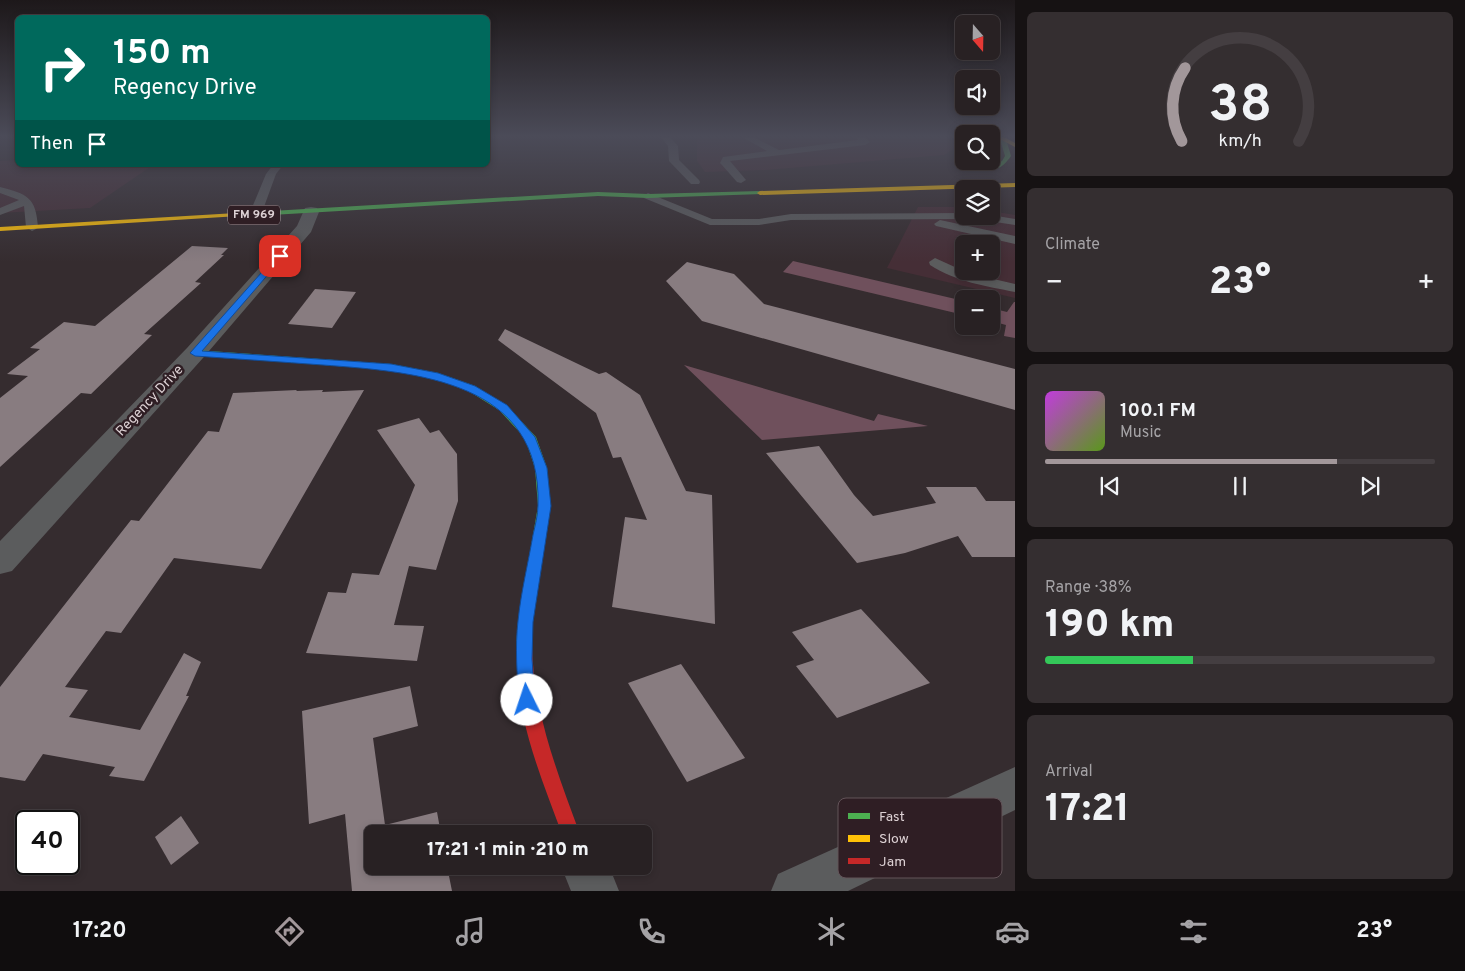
<!DOCTYPE html>
<html lang="en">
<head>
<meta charset="utf-8">
<style>
  body { margin:0; font-family:Overpass,sans-serif; background:#342e30; color:#f1f3f6; height:100vh; display:flex; flex-direction:column; font-size:19px; white-space:nowrap }
  * { box-sizing:border-box; margin:0 }
  p { font-size:16px; color:#a5a3a6 }
  .icon { flex:none; width:28px; height:28px; fill:none; stroke:currentColor; stroke-width:2; stroke-linecap:round; stroke-linejoin:round }
  .map { position:relative; flex:1; overflow:hidden }
  .side { display:flex; flex-direction:column; gap:12px; padding:12px; background:#161213; width:450px }
  .side>* { flex:none }
  .guide { position:absolute; left:15px; top:15px; width:475px; height:152px; border-radius:8px; box-shadow:0 2px 8px #0003,0 0 0 1px #443e41; background:#00695c; color:#fff; overflow:hidden }
  .needle { width:32px; rotate:160deg }
  .buttons { position:absolute; left:955px; top:15px; display:grid; gap:10px }
  .buttons a { display:grid; place-items:center; width:45px; height:45px; border-radius:8px; background:#282123; box-shadow:0 2px 8px #0003,0 0 0 1px #443e41; font-size:25px }
  .speed { position:absolute; left:15px; top:810px; display:flex; gap:10px; font-size:25px; font-weight:700; text-align:center }
  .speed>* { display:grid; place-content:center; width:65px; height:65px; border-radius:50%; background:#282123; box-shadow:0 2px 8px #0003,0 0 0 1px #443e41; line-height:1 }
  .speed .limit { border:2px solid #111; border-radius:8px; background:#fff; color:#111 }
  .pin { position:absolute; display:grid; place-items:center; width:42px; height:42px; color:#fff; margin:-21px; border-radius:10px; box-shadow:0 2px 8px #0006 }
  .me { position:absolute; width:55px; margin:-28px; rotate:356deg; stroke-linejoin:round; filter:drop-shadow(0 0 4px #0008) }
  .turn { display:flex; align-items:center; gap:18px; height:105px; padding:0 15px; font-size:22px }
  .turn .icon { width:65px; height:65px; stroke-width:2.5 }
  .turn b { display:block; font-size:35px; line-height:42px }
  .then { display:flex; align-items:center; height:48px; padding:0 15px; background:#0003; gap:10px; font-size:19px }
  .big { font-size:38px; font-weight:800; line-height:1.1 }
  .side .card { flex:1; display:flex; flex-direction:column; justify-content:center; gap:8px; min-width:0; padding:0 18px; border-radius:8px; background:#342e30 }
  .side .dial { align-items:center; gap:0 }
  .dial svg { height:130px; overflow:visible; fill:none; stroke:#443e41; stroke-width:7; stroke-linecap:round; text-anchor:middle }
  .dial text { fill:#f1f3f6; stroke:none }
  .song { display:flex; align-items:center; gap:15px }
  .cover { width:60px; height:60px; border-radius:8px; background:linear-gradient(135deg,hsl(290 70% 55%),hsl(90 70% 35%)) }
  .played { height:5px; border-radius:2px; background:linear-gradient(90deg,#a2979a 75%,#443e41 75%) }
  .keys { display:flex; justify-content:space-around; direction:ltr }
  .heat { display:flex; justify-content:space-between; align-items:center; font-size:28px; direction:ltr }
  .charge { height:8px; border-radius:4px; background:linear-gradient(90deg,#34c759 38%,#443e41 0) }
  .trip { position:absolute; left:364px; top:825px; width:288px; height:50px; border-radius:8px; background:#282123; box-shadow:0 2px 8px #0003,0 0 0 1px #443e41; font-weight:800; line-height:50px; text-align:center }
  .tabs { display:flex; height:80px; justify-content:space-around; align-items:center; background:#100d0e; color:#a5a3a6 }
  .tabs .icon { width:35px; height:35px }
  .tabs .selected { color:#a2979a }
  .tabs b { font-size:22px; color:#f1f3f6 }
  main { display:flex; flex:1; min-height:0 }
  .map>svg:first-child { display:block }
</style>
</head>
<body>
<main>
<div class="map">
<svg width="1015" height="891" viewBox="0 0 1015 891">
  <rect width="100%" height="100%" fill="#352c2f"/>
  <g fill="#452e36" fill-rule="evenodd">
    <path d="M697 137H949L961 144 944 155 766 170 705 172 697 161Z"/>
    <path d="M17 160 18 165H153L90 208 0 213V161Z"/>
    <path d="M918 207H964V216H991V211L1015 215V298L887 268ZM964 244H991V271H964Z"/>
  </g>
  <g fill="#6f505c">
    <path d="M793 261 964 301V315L783 272Z"/>
    <path d="M1014 302H1015V338L1004 336 1006 325 991 321V308L1007 312Z"/>
    <path d="M684 365 874 421 878 414 928 426 762 440Z"/>
  </g>
  <g fill="#887c80">
    <path d="M192 246 228 248 221 255H224L195 282 201 283 144 334 152 335 91 394 81 393 0 467V398L28 376 7 374 40 349 30 348 64 322 95 326Z"/>
    <path d="M687 262 734 274 764 304 1015 369V410L702 321 666 281Z"/>
    <path d="M315 289 356 292 332 328 288 324Z"/>
    <path d="M505 329 599 374 606 372 640 395 686 491 712 495 715 624 612 607 625 517 647 520 621 457 613 458 596 413 498 340Z"/>
    <path d="M297 390 296 391 323 390 322 392 364 390 261 569 174 558 121 633 106 631 65 687 88 690 69 717 140 730 184 653 201 662 186 696H189L144 781 109 776 115 767 43 754 25 781 0 777V687L131 520 139 521 208 431 219 432 233 393Z"/>
    <path d="M419 418 430 433 439 430 457 454 458 501 436 570 409 566 394 625 424 626 417 661 306 653 328 592 346 593 352 573 379 575 415 485 377 430Z"/>
    <path d="M819 446 854 495 873 516 936 503 926 487H976L986 501H1015V557H972L958 536 905 553 857 563 766 453Z"/>
    <path d="M861 609 930 683 837 718 796 666 814 660 792 632Z"/>
    <path d="M681 664 745 758 687 782 628 683Z"/>
    <path d="M410 686 418 726 373 738 385 825 437 812 441 834H372V866H447L452 891H352L345 814 309 824 302 711Z"/>
    <path d="M181 816 199 843 171 865 155 837Z"/>
  </g>
  <g fill="none" stroke-linecap="round" stroke-linejoin="round">
    <g fill="#5b5c5d" fill-rule="evenodd">
      <path d="M661 137H670L678 146 679 160 699 180 700 182 699 184H691L669 161 668 146Z"/>
      <path d="M742 137H753L779 150 858 140 856 137H865L870 142 865 145 730 161 746 180 741 183 737 182 722 165 720 163 723 157 767 151Z"/>
      <path d="M273 165H283L276 174 261 215 259 217H251L249 215 266 174Z"/>
      <path d="M0 187C27 194 36 197 38 227L36 229 32 231 26 227 24 206 0 215V208L19 200 0 193Z"/>
      <path d="M648 193 712 219H759L791 214 964 213V216H970L964 219 791 220 759 225H710L644 198 643 196Z"/>
      <path d="M991 215 1015 219V225L976 219 970 216Z"/>
      <path d="M940 220 1015 236V244L936 226 934 224Z"/>
      <path d="M935 258 968 273 1015 284V292C986 286 956 282 930 265L929 262Z"/>
    </g>
    <g fill="#5b5c5d" fill-rule="evenodd">
      <path d="M311 207 317 208 319 212 311 232 203 358 12 571 0 574V541L187 348 297 226 305 208Z"/>
      <path d="M1015 767V810L848 891H771L778 874Z"/>
      <path d="M561 866H609L619 891H571Z"/>
    </g>
    <g fill="#4caf50" fill-rule="evenodd">
      <path d="M1003 137 1006 139 1011 156C1006 163 1000 170 991 169V167L1002 161 1005 156 1000 139Z"/>
      <path d="M760 191 762 192V194L648 198 598 196 253 216 250 214 253 212 598 192 648 194Z"/>
      <path d="M195 350 391 364 438 373 475 386 507 406 536 437 547 468 550 506 532 622V647L529 651 524 653 519 651 516 647 518 622 538 506 535 468 525 438 499 410 467 390 433 378 391 370 192 355V351Z"/>
    </g>
    <g fill="#ffc107" fill-rule="evenodd">
      <path d="M996 137H1004L1015 143V147Z"/>
      <path d="M1015 183V187L760 195 757 193 760 191Z"/>
      <path d="M253 212 256 214 255 215 0 231V227Z"/>
    </g>
    <path fill="#c62828" fill-rule="evenodd" d="M524 641 529 643 532 647C534 713 557 772 580 834H562C542 780 518 723 517 665 517 658 515 649 519 643Z"/>
  </g>
  <linearGradient id="sky" x2="0" y2="1"><stop stop-color="#1d181a"/><stop offset="0.52" stop-color="#4b4b58"/><stop offset="1" stop-color="#4b4b58" stop-opacity="0"/></linearGradient>
  <rect width="1015" height="262" fill="url(#sky)"/>
  <path fill="#1a73e8" stroke="#114b97" d="M278 254 284 256 202 351 391 364 438 373 475 386 507 405 535 437 547 468 551 506 533 622 532 659 535 700 533 705 527 708 521 705 519 700C517 674 515 647 518 621 521 592 528 564 533 535 535 526 538 515 538 505 542 381 417 372 323 365 281 362 238 359 195 356L190 353Z"/>
  <g text-anchor="middle" dominant-baseline="central" stroke-width="5" stroke-linejoin="round" paint-order="stroke">
    <rect fill="#2f1e24" stroke="#a99b9f" stroke-width="1" x="228" y="205.5" width="52" height="19" rx="4"/>
    <g font-size="12" font-weight="bold" fill="#ddd1d4">
      <text x="254" y="215">FM 969</text>
    </g>
    <g font-size="14" fill="#ddd1d4" stroke="#2f1e24">
      <text transform="translate(150 401) rotate(-47)">Regency Drive</text>
    </g>
  </g>
  <rect x="838" y="798" width="164" height="80" rx="8" fill="#2f1e24" stroke="#635459" stroke-width="1"/>
  <rect x="848" y="813" width="22" height="6" fill="#4caf50"/>
  <rect x="848" y="835" width="22" height="7" fill="#ffc107"/>
  <rect x="848" y="858" width="22" height="6" fill="#c62828"/>
  <g font-size="14" fill="#ddd1d4">
    <text x="879" y="821">Fast</text>
    <text x="879" y="843">Slow</text>
    <text x="879" y="866">Jam</text>
  </g>
</svg>
<div class="buttons">
<a><svg class="needle" viewBox="-14 -14 28 28"><path d="M0-13l5 13h-10z" fill="#e53935"/><path d="M0 13l5-13h-10z" fill="#a5a3a6"/></svg></a>
<a><svg class="icon" aria-label="sound" viewBox="0 0 24 24"><path d="M4 9h4l5-4v14l-5-4H4zM17 9q2 3 0 6"/></svg></a>
<a><svg class="icon" aria-label="search" viewBox="0 0 24 24"><circle cx="10" cy="10" r="6"/><path d="M15 15l6 6"/></svg></a>
<a><svg class="icon" aria-label="layers" viewBox="0 0 24 24"><path d="M12 4l9 5-9 5-9-5zM3 14l9 5 9-5"/></svg></a>
<a>+</a>
<a>−</a>
</div>
<div class="speed"><div class="limit">40</div></div>
<div class="pin" style="left:280px;top:256px;background:#d93025"><svg class="icon" aria-label="arrive" viewBox="0 0 24 24"><path d="M6 21V4h12l-3 4 3 4H6"/></svg></div>
<svg class="me" style="left:527px;top:700px" viewBox="-20 -20 40 40"><circle r="19" fill="#fff"/><path d="M0-13L10 11 0 6-10 11z" fill="#1a73e8"/></svg>
<div class="trip">17:21 · 1 min · 210 m</div>
<div class="guide">
<div class="turn"><svg class="icon" aria-label="right" viewBox="0 0 24 24"><path d="M7 20v-9h11M14 6l5 5-5 5"/></svg><div><b>150 m</b>Regency Drive</div></div>
<div class="then">Then<svg class="icon" aria-label="arrive" viewBox="0 0 24 24"><path d="M6 21V4h12l-3 4 3 4H6"/></svg></div>
</div>
</div>
<section class="side">
<div class="card dial"><svg viewBox="0 0 100 80">
<path d="M14 69A42 42 0 1 1 86 69"/>
<path d="M14 69A42 42 0 0 1 16 24" stroke="#a2979a"/>
<text x="50" y="56" font-size="32" font-weight="700">38</text>
<text x="50" y="72" font-size="11">km/h</text>
</svg></div>
<div class="card"><p>Climate</p>
<div class="heat"><a>−</a><b class="big">23°</b><a>+</a></div>
</div>
<div class="card">
<div class="song"><i class="cover"></i><div><b>100.1 FM</b><p>Music</p></div></div>
<div class="played"></div>
<div class="keys"><svg class="icon" aria-label="previous" viewBox="0 0 24 24"><path d="M18 5L8 12l10 7zM5 5v14"/></svg><svg class="icon" aria-label="pause" viewBox="0 0 24 24"><path d="M8 5v14M16 5v14"/></svg><svg class="icon" aria-label="next" viewBox="0 0 24 24"><path d="M6 5l10 7-10 7zM19 5v14"/></svg></div>
</div>
<div class="card"><p>Range · 38%</p><b class="big">190 km</b><div class="charge"></div></div>
<div class="card"><p>Arrival</p><b class="big">17:21</b></div>
</section>
</main>
<nav class="tabs">
<b>17:20</b>
<svg class="icon selected" aria-label="directions" viewBox="0 0 24 24"><path d="M12 3l9 9-9 9-9-9zM9 14v-3h6M13 9l2 2-2 2"/></svg>
<svg class="icon" aria-label="music" viewBox="0 0 24 24"><path d="M9 18V5l10-2v13"/><circle cx="6" cy="18" r="3"/><circle cx="16" cy="16" r="3"/></svg>
<svg class="icon" aria-label="phone" viewBox="0 0 24 24"><path d="M5 4h4l2 5-3 2q2 4 5 5l2-3 5 2v4C11 20 4 13 5 4z"/></svg>
<svg class="icon" aria-label="climate" viewBox="0 0 24 24"><path d="M12 3v18M4 7l16 10M4 17L20 7"/></svg>
<svg class="icon" aria-label="car" viewBox="0 0 24 24"><path d="M5 17H2v-5l4-1 3-4h7l3 4 3 1v5h-3M9 17h6M6 11h13"/><circle cx="7" cy="17" r="2"/><circle cx="17" cy="17" r="2"/></svg>
<svg class="icon" aria-label="filters" viewBox="0 0 24 24"><path d="M4 7h16M4 17h16"/><circle cx="9" cy="7" r="2"/><circle cx="15" cy="17" r="2"/></svg>
<b>23°</b>
</nav>
</body>
</html>
